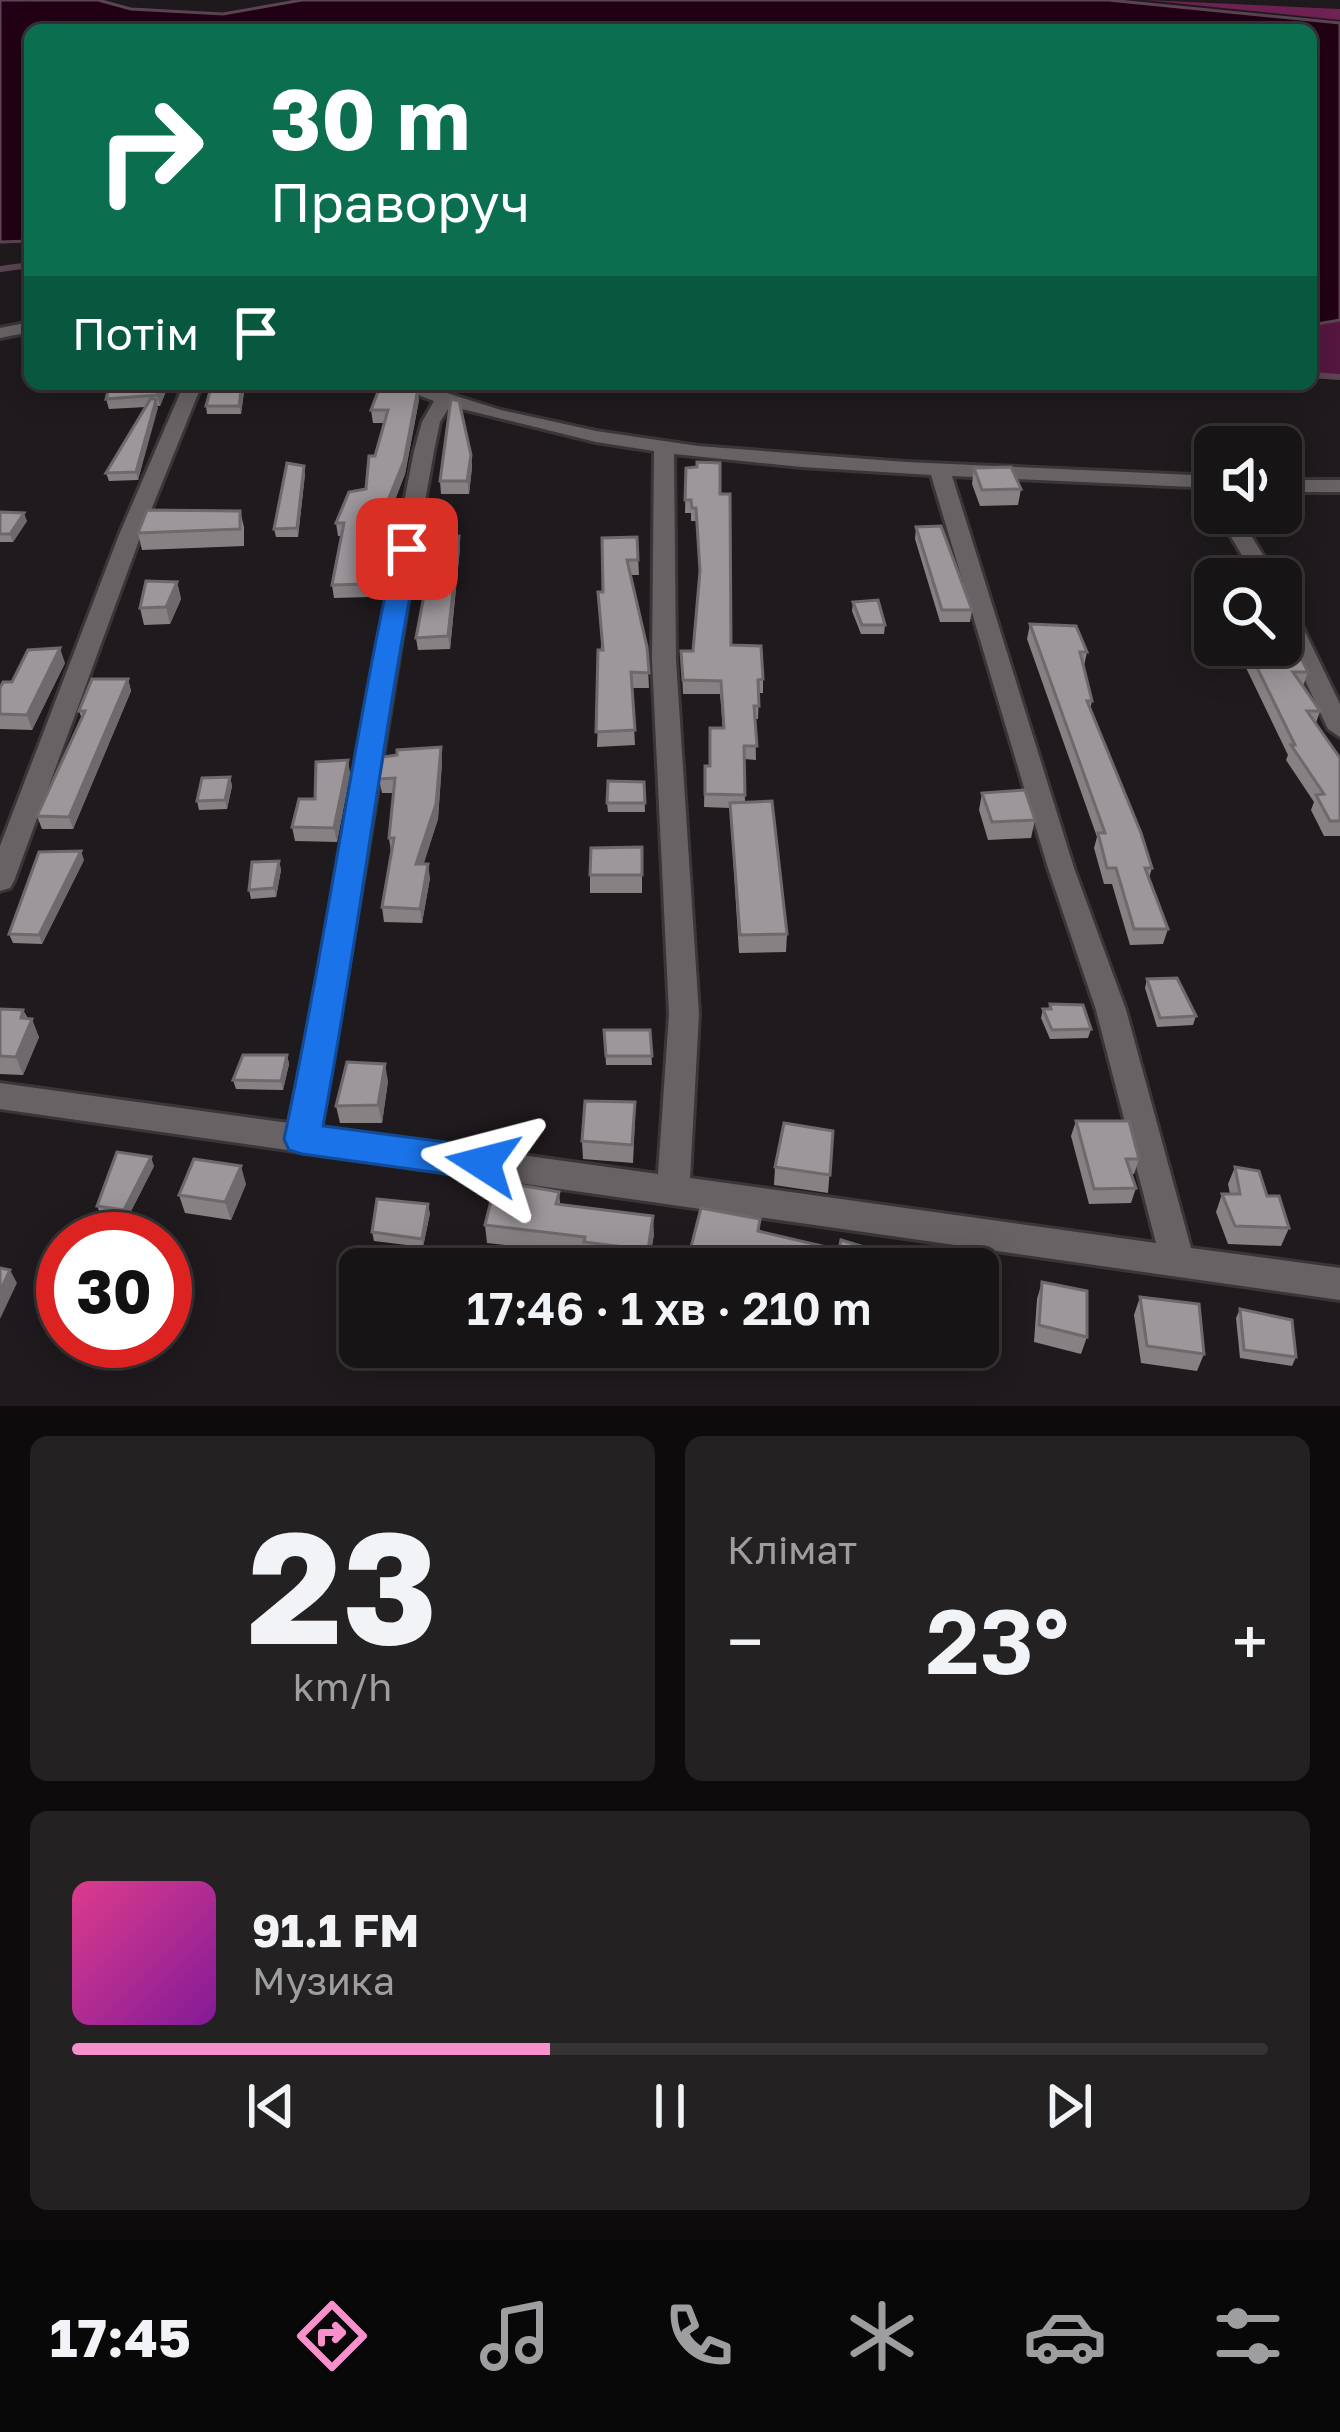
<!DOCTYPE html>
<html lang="uk">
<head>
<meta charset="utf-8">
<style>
  body { margin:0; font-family:"Golos Text",sans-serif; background:#242123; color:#f1f3f6; height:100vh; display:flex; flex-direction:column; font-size:45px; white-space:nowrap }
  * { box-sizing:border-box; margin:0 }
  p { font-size:39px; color:#9e9ea1 }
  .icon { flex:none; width:66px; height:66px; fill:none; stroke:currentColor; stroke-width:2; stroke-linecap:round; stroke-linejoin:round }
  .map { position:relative; height:1406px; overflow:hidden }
  .side { display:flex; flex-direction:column; gap:30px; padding:30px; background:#0d0b0c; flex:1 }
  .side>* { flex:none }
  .guide { position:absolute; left:24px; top:24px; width:1293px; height:366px; border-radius:18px; box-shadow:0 6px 30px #0003,0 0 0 3px #363335; background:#0b6e4f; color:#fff; overflow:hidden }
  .controls { position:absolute; left:1194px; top:426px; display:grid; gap:24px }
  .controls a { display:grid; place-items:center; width:108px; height:108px; border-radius:18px; background:#171416; box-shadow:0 6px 30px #0003,0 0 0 3px #363335; font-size:60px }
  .speed { position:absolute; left:36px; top:1212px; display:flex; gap:24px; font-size:60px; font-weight:700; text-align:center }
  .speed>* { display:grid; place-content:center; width:156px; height:156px; border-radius:50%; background:#171416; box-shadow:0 6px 30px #0003,0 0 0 3px #363335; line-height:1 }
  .speed .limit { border:18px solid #d22; background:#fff; color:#111 }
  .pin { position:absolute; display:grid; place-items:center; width:102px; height:102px; color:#fff; margin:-51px; border-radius:24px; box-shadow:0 6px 18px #0006 }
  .me { position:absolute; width:132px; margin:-66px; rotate:279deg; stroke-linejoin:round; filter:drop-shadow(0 0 9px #0008) }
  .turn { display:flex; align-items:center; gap:42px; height:252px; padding:0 48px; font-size:54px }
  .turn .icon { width:156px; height:156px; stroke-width:2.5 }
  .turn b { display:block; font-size:84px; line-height:102px }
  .then { display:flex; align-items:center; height:114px; padding:0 48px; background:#0003; gap:24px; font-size:45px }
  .big { font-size:90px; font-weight:600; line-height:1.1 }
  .side .widget { flex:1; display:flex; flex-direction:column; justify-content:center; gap:18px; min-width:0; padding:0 42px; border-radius:18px; background:#242123 }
  .side .dial { align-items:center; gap:0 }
  .dial b { font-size:156px; line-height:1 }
  .song { display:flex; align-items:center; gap:36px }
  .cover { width:144px; height:144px; border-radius:18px; background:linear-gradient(135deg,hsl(330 70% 55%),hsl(290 70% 35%)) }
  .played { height:12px; border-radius:6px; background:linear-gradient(90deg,#f890cc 40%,#363335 40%) }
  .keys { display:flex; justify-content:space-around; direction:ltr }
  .heat { display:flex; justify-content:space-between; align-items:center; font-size:66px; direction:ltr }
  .side .tiles { flex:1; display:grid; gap:30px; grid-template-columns:1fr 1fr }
  .widget:last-child { grid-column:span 2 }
  .trip { position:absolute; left:339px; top:1248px; width:660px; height:120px; border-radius:18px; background:#171416; box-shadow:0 6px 30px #0003,0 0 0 3px #363335; font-weight:600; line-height:120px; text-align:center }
  .tabs { display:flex; height:192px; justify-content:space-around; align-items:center; background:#090809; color:#9e9ea1 }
  .tabs .icon { width:84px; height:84px }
  .tabs .selected { color:#f890cc }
  .tabs b { font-size:54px; color:#f1f3f6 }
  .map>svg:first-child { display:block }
</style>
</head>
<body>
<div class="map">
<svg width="1340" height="1406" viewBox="0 0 1340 1406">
  <rect width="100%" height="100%" fill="#1f1a1d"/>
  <path fill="#561740" d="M1340 320V377L1311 375V325Z"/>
  <path fill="#6f2253" d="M1145 0 1340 9V20Z"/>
  <path fill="#220015" stroke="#5c4453" stroke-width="3" d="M0 0H98L131 9 223 14 302 0H1108L1340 23V320L1311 325V30H30V241L0 242Z"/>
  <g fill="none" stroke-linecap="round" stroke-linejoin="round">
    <g stroke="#5c4453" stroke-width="6">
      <path d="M0 269 30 265"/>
      <path d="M1311 375 1340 377"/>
    </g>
    <defs>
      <g id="street">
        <path d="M30 322V332L0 338V328Z"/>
        <path d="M184 384H202L141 535 14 881 10 888 0 891V846L119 535Z"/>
        <path d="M390 384H418L501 410 596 431 698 446 906 462 1215 476V488L952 476 1074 868 1126 1010 1191 1248 1340 1268V1300L0 1109V1083L289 1123C336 900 370 675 414 451L422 422 434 401ZM450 406 596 442 654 451 652 660 669 1014 658 1174 320 1127C363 903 393 676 434 451L440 422ZM674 454 802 467 931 475 1048 868 1096 1010 1156 1243 690 1178 699 1014 676 660Z"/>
        <rect x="1281" y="480" width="59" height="12"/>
        <path d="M1217 513H1237L1278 579H1256Z"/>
        <path d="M1281 598 1292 605 1340 704V737L1328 729 1281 629Z"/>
      </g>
    </defs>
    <use href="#street" stroke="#393637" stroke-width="6"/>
    <use href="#street" fill="#686265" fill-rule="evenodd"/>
  </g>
  <g fill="#878184">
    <path d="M110 384H169L160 406H157L138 480 109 481 106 473 146 407 109 409 106 399Z"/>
    <path d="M245 384 241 414H207L206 406Z"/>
    <path d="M419 400 405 474 387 521 388 534 370 597 334 598 332 585 341 536H338L336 523 366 489 384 423H373L371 410Z"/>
    <path d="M471 455 472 467 469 494H441L440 481Z"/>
    <path d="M686 468 720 494 731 645 763 679V693H759L758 719H755L756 760 744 759 745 802 787 934 786 952 739 953 730 808 704 807 705 766H710L723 728 720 694H683L681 651H693L700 578 696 521H691V513H685Z"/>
    <path d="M974 468 1021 489 1018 505 980 506 972 484Z"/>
    <path d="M305 474 298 537H276L274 529Z"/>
    <path d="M240 511 244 527V546L142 550 138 533Z"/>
    <path d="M0 512 27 521 13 542H0Z"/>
    <path d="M916 527 972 610 970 622H940L915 539Z"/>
    <path d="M637 537 639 575H630L647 647 649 688H632L635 745 597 747 603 592Z"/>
    <path d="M460 548 450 649 418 650 416 638Z"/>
    <path d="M177 582 181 599 170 624 144 625 140 608Z"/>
    <path d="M853 602 885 625 884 634H861L852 611Z"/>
    <path d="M1030 624 1087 652 1084 666 1092 701 1090 709 1152 868 1149 878 1168 929 1163 944 1130 945 1112 884H1104L1094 848 1097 837 1027 639Z"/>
    <path d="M1235 645H1281L1290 650 1308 672 1303 686 1320 711 1316 723 1340 758V836H1324L1311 810 1314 802 1286 760 1288 755Z"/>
    <path d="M65 663 32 730 0 729V688Z"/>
    <path d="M128 679 131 691 73 829H42L37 816 82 719 79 711Z"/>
    <path d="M348 760 350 774 337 842 295 841 292 827Z"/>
    <path d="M442 762 438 819 423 864 430 878 422 923 384 922 382 907 391 852 389 838 393 793H382L379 779Z"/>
    <path d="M230 777 232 786 227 809 199 810 197 801Z"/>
    <path d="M644 782 645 812H608L607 803Z"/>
    <path d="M982 793 1035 820 1031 838 988 840 979 810Z"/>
    <path d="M642 847V893H590V875Z"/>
    <path d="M84 860 42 944 13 943 9 934Z"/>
    <path d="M279 861 281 870 276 897 251 899 249 890Z"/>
    <path d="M1147 979 1196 1016 1193 1025 1157 1027 1145 988Z"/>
    <path d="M1050 1004 1091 1029 1088 1038 1050 1039 1041 1018 1043 1009H1048Z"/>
    <path d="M0 1009 23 1010 39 1037 23 1075 0 1074Z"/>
    <path d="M604 1030H650L652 1065H606Z"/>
    <path d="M287 1055 289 1064 283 1090 236 1089 233 1080Z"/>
    <path d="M388 1081 382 1123H340L336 1106Z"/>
    <path d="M635 1120 633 1163 583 1159 582 1141Z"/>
    <path d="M1076 1121 1139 1159 1134 1174H1131L1136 1188 1131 1203 1089 1204 1071 1136Z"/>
    <path d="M833 1131 828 1193 774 1185 775 1167Z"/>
    <path d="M154 1166 127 1219 101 1215 97 1206Z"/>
    <path d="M1235 1167 1267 1196 1289 1228 1281 1246 1228 1244 1216 1212 1222 1194H1230L1228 1184Z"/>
    <path d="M246 1184 231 1220 185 1213 179 1195Z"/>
    <path d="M559 1192 560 1204 654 1234 648 1268 585 1259V1254L487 1243 485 1225 515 1197Z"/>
    <path d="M430 1213 423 1247 374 1241 372 1232Z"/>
    <path d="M760 1231 839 1250 871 1249 868 1269 689 1268 690 1251Z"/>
    <path d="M1042 1282 1087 1337 1081 1354 1034 1342 1037 1299Z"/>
    <path d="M1140 1297 1204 1354 1197 1371 1141 1363 1134 1315Z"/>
    <path d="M1240 1309 1296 1357 1292 1366 1240 1358 1236 1318Z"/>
  </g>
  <g fill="#6e696c">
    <path d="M162 384H169L160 406 157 395Z"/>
    <path d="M242 384H245L241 414 239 406Z"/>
    <path d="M418 388 419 400 405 474 382 533 380 520Z"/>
    <path d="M156 400 158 408 138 480 136 472Z"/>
    <path d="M471 455 472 467 469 494 467 481Z"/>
    <path d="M304 466 305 474 298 537 297 528Z"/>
    <path d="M24 513 27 521 13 542 10 534Z"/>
    <path d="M387 521 388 534 370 597 368 584Z"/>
    <path d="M459 536 460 548 450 649 448 636Z"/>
    <path d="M177 582 181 599 170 624 166 607Z"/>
    <path d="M60 648 65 663 32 730 27 715Z"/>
    <path d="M128 679 131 691 73 829 69 817Z"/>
    <path d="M441 747 442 762 438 819 419 879 416 864Z"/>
    <path d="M348 760 350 774 337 842 334 828Z"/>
    <path d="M230 777 232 786 227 809 225 800Z"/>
    <path d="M81 851 84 860 42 944 39 935Z"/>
    <path d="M279 861 281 870 276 897 274 888Z"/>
    <path d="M428 864 430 878 422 923 420 909Z"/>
    <path d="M23 1010 29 1025 32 1019 39 1037 23 1075 16 1057Z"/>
    <path d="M287 1055 289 1064 283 1090 281 1081Z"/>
    <path d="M385 1064 388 1081 382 1123 378 1105Z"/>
    <path d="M151 1157 154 1166 127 1219 124 1210Z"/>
    <path d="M241 1166 246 1184 231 1220 225 1202Z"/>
    <path d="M428 1204 430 1213 423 1247 422 1239Z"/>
    <path d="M653 1216 654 1234 648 1268V1250Z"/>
    <path d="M10 1270 17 1283 0 1319V1291Z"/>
  </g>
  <g fill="#9d969a" stroke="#6e696c" stroke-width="3">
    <path d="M110 384H162L157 395 106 399Z"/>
    <path d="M212 384H242L239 406H206Z"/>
    <path d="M381 384H409L418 388 404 461 380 520 387 521 368 584 332 585 344 523H336L349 492 366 489 369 456H375L388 410H371Z"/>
    <path d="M151 398 156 400 136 472 106 473Z"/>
    <path d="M451 399 459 401 471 455 467 481H440Z"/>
    <path d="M697 462 720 463V494H730L731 645 761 646 763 679 758 680 759 706H754L757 746H744L745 795 705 794V766H710V728H724L721 681 683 680 681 651H693L700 571 696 508H692L691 500H685L686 468 697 467Z"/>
    <path d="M287 463 304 466 297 528 274 529Z"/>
    <path d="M1011 467 1021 489 982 490 974 468Z"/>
    <path d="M147 510 240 511V529L138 533Z"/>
    <path d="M0 512 24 513 10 534H0Z"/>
    <path d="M941 526 972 610H942L916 527Z"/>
    <path d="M459 536 448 636 416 638 435 537Z"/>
    <path d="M637 537 638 560H627L647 647 649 673 631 672 635 730 596 732 598 650H603L598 592H603L602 538Z"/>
    <path d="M146 581 177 582 166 607 140 608Z"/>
    <path d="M878 600 885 625H862L853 602Z"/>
    <path d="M1030 624 1076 626 1087 652H1080L1092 701H1087L1141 833 1152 868H1145L1168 929H1134L1116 868H1107L1098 833H1105Z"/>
    <path d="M1281 630 1290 650H1297L1308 672H1293L1320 711H1307L1340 758V821H1330L1316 795 1324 794 1291 745H1295L1246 645H1281Z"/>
    <path d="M60 648 27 715 0 714V688L3 682H12L28 650Z"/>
    <path d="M92 679H128L69 817 37 816 85 711H79Z"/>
    <path d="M441 747 436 804 416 864H428L420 909 382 907 394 838H389L395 778 379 779 383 757 397 755V750Z"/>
    <path d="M348 760 334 828 292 827 299 799H315L316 762Z"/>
    <path d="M230 777 225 800 197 801 202 778Z"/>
    <path d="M608 781 644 782 645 803H607Z"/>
    <path d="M1025 790 1035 820 992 822 982 793Z"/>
    <path d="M772 801 787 934 740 935 730 803Z"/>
    <path d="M642 847V875H590L591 848Z"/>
    <path d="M81 851 39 935 9 934 39 852Z"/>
    <path d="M279 861 274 888 249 890 252 862Z"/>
    <path d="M1177 978 1196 1016 1160 1018 1147 979Z"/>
    <path d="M1050 1004 1083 1005 1091 1029 1052 1030 1043 1009H1051Z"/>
    <path d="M0 1009 23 1010 21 1018 32 1019 16 1057 0 1056Z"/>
    <path d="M604 1030H650L652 1056H606Z"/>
    <path d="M243 1055H287L281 1081 233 1080Z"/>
    <path d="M347 1062 385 1064 378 1105 336 1106Z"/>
    <path d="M585 1101 635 1102 632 1145 582 1141Z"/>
    <path d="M1076 1121H1129L1139 1159H1126L1136 1188 1094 1189Z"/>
    <path d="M784 1123 833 1131 830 1175 775 1167Z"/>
    <path d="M117 1152 151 1157 124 1210 97 1206Z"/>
    <path d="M194 1159 241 1166 225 1202 179 1195Z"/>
    <path d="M1235 1167 1259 1171 1267 1196H1279L1289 1228 1235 1226 1222 1194H1240Z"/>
    <path d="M519 1185 559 1192 556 1204 653 1216 648 1250 584 1242 585 1237 485 1225 493 1193 515 1197Z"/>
    <path d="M377 1199 428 1204 422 1239 372 1232Z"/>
    <path d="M701 1208 760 1219 758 1231 839 1250 841 1240 871 1249 866 1269H777L775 1268 777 1263 690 1251Z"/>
    <path d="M0 1268 10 1270 0 1291Z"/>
    <path d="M1042 1282 1087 1291V1337L1039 1325Z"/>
    <path d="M1140 1297 1199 1304 1204 1354 1147 1346Z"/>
    <path d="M1240 1309 1292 1320 1296 1357 1244 1350Z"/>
  </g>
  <path fill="#1a73e8" stroke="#114b97" stroke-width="3" d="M407 542 419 549C381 741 359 935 323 1126L483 1147 496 1152 501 1163 496 1174 483 1179 302 1154 289 1150 284 1139C326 943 352 745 395 549Z"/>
</svg>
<div class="controls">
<a><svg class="icon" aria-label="sound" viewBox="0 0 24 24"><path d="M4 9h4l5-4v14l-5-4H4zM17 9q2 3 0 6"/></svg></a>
<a><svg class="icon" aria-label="search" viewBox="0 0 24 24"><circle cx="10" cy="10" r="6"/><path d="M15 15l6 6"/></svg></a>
</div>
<div class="speed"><div class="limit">30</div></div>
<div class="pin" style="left:407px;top:549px;background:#d93025"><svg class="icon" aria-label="arrive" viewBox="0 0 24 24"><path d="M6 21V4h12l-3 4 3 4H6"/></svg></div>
<svg class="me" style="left:483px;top:1163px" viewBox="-20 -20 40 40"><path d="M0-17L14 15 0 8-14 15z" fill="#1a73e8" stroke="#fff" stroke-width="4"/></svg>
<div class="trip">17:46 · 1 хв · 210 m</div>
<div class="guide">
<div class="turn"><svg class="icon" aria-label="right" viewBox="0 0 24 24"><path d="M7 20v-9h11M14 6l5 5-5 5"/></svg><div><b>30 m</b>Праворуч</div></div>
<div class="then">Потім<svg class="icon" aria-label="arrive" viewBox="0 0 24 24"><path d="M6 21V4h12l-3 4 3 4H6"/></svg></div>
</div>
</div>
<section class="side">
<div class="tiles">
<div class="widget dial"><b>23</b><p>km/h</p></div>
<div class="widget"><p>Клімат</p>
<div class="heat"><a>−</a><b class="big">23°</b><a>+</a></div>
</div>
<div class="widget">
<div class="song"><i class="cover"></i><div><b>91.1 FM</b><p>Музика</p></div></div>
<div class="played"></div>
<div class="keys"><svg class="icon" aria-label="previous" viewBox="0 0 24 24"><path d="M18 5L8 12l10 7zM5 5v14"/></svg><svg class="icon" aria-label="pause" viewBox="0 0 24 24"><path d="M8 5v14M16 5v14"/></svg><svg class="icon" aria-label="next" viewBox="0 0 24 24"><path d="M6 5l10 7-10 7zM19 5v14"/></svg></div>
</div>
</div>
</section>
<nav class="tabs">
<b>17:45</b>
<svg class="icon selected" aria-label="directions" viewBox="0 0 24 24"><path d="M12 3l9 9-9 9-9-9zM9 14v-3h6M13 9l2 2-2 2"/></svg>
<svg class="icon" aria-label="music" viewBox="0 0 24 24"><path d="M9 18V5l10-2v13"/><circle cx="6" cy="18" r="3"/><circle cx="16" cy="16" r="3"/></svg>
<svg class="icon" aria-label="phone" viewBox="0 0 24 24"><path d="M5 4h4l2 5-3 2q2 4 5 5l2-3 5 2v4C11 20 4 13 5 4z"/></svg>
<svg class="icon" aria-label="climate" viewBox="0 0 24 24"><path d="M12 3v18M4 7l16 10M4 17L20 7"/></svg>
<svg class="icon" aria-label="car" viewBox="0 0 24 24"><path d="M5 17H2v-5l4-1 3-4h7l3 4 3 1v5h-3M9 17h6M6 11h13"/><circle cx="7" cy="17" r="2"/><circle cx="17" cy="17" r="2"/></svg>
<svg class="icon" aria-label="filters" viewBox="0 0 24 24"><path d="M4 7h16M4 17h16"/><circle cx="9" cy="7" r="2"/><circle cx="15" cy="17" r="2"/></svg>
</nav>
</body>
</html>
